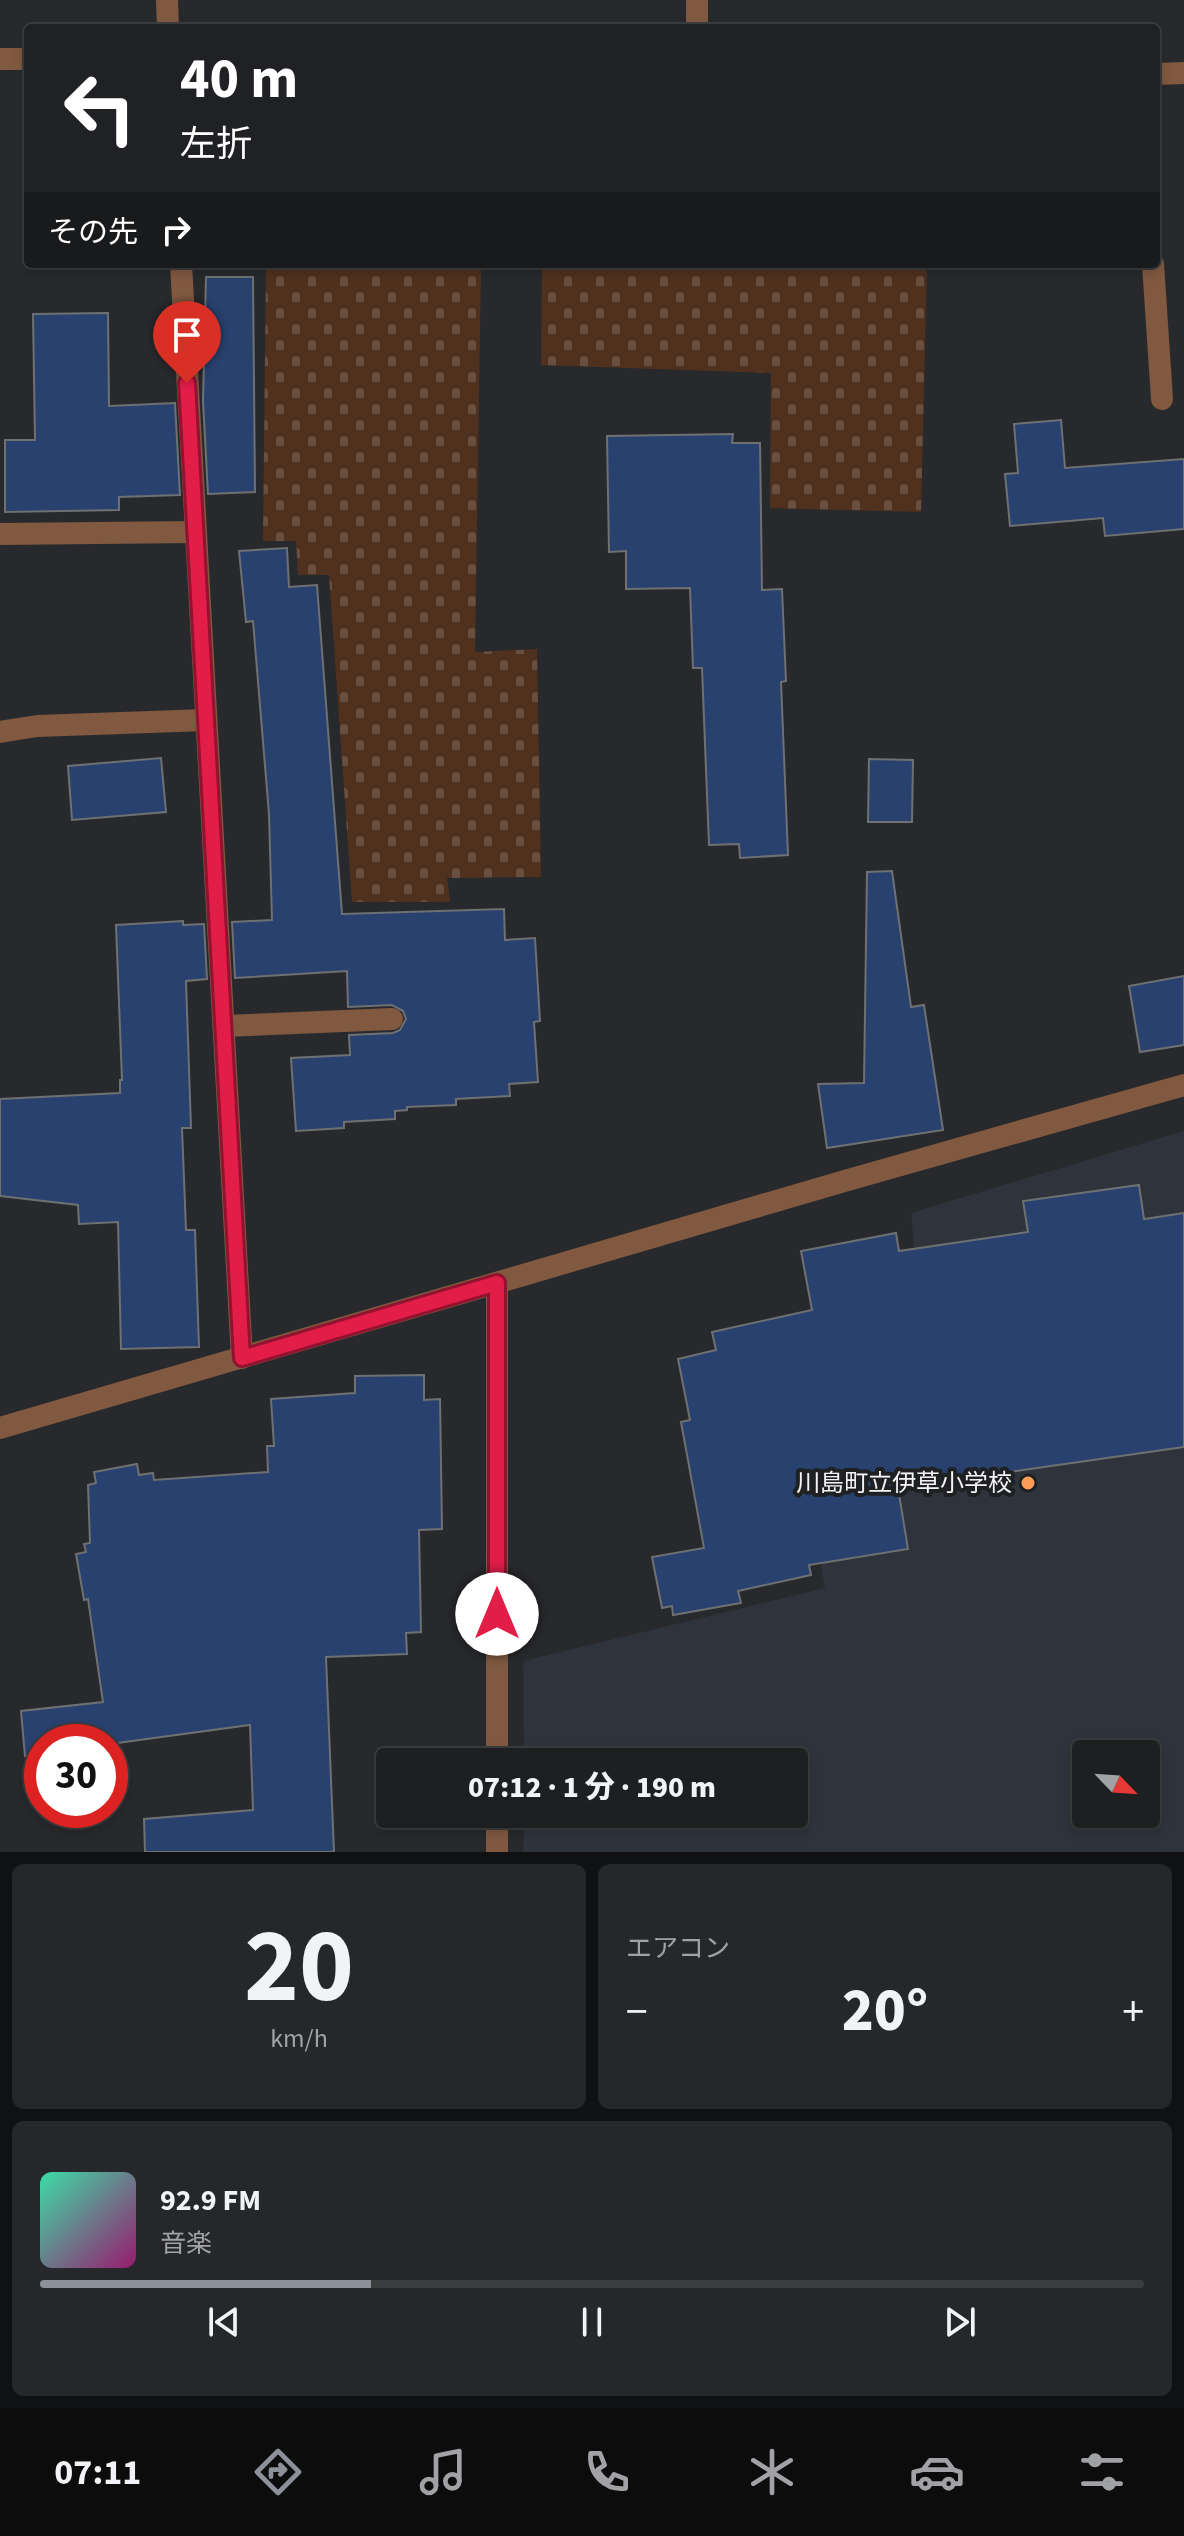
<!DOCTYPE html>
<html lang="ja">
<head>
<meta charset="utf-8">
<style>
  body { margin:0; font-family:"Source Sans 3","Noto Sans JP",sans-serif; background:#26272a; color:#f1f3f6; height:100vh; display:flex; flex-direction:column; font-size:30px; white-space:nowrap }
  * { box-sizing:border-box; margin:0 }
  p { font-size:26px; color:#a1a2a5 }
  .icon { flex:none; width:44px; height:44px; fill:none; stroke:currentColor; stroke-width:2; stroke-linecap:round; stroke-linejoin:round }
  .map { position:relative; height:1852px; overflow:hidden }
  .side { display:flex; flex-direction:column; gap:12px; padding:12px; background:#101112; flex:1 }
  .side>* { flex:none }
  .hud { position:absolute; left:24px; top:24px; width:1136px; height:244px; border-radius:8px; box-shadow:0 4px 12px #0003,0 0 0 2px #3c3d3f; background:#202124; color:#fff; overflow:hidden }
  .needle { width:52px; rotate:115deg }
  .fabs { position:absolute; left:1072px; top:1740px; display:grid; gap:16px }
  .fabs a { display:grid; place-items:center; width:88px; height:88px; border-radius:8px; background:#1e1f21; box-shadow:0 4px 12px #0003,0 0 0 2px #3c3d3f; font-size:40px }
  .speed { position:absolute; left:24px; top:1724px; display:flex; gap:16px; font-size:40px; font-weight:700; text-align:center }
  .speed>* { display:grid; place-content:center; width:104px; height:104px; border-radius:50%; background:#1e1f21; box-shadow:0 4px 12px #0003,0 0 0 2px #3c3d3f; line-height:1 }
  .speed .limit { border:12px solid #d22; background:#fff; color:#111 }
  .pin { position:absolute; display:grid; place-items:center; width:68px; height:68px; color:#fff; margin:-82px -34px; border-radius:50% 50% 50% 0; rotate:-45deg; box-shadow:0 0 8px #0007 }
  .pin .icon { rotate:45deg }
  .me { position:absolute; width:88px; margin:-44px; rotate:0deg; stroke-linejoin:round; filter:drop-shadow(0 0 6px #0008) }
  .turn { display:flex; align-items:center; gap:28px; height:168px; padding:0 24px; font-size:36px }
  .turn .icon { width:104px; height:104px; stroke-width:2.5 }
  .turn b { display:block; font-size:56px; line-height:68px }
  .then { display:flex; align-items:center; height:76px; padding:0 24px; background:#0003; gap:16px; font-size:30px }
  .big { font-size:60px; font-weight:800; line-height:1.1 }
  .side .card { flex:1; display:flex; flex-direction:column; justify-content:center; gap:12px; min-width:0; padding:0 28px; border-radius:12px; background:#26272a }
  .side .dial { align-items:center; gap:0 }
  .dial b { font-size:104px; line-height:1 }
  .song { display:flex; align-items:center; gap:24px }
  .cover { width:96px; height:96px; border-radius:12px; background:linear-gradient(135deg,hsl(160 70% 55%),hsl(320 70% 35%)) }
  .played { height:8px; border-radius:4px; background:linear-gradient(90deg,#8c9099 30%,#3c3d3f 30%) }
  .keys { display:flex; justify-content:space-around; direction:ltr }
  .heat { display:flex; justify-content:space-between; align-items:center; font-size:44px; direction:ltr }
  .side .tiles { flex:1; display:grid; gap:12px; grid-template-columns:1fr 1fr }
  .card:last-child { grid-column:span 2 }
  .trip { position:absolute; left:376px; top:1748px; width:432px; height:80px; border-radius:8px; background:#1e1f21; box-shadow:0 4px 12px #0003,0 0 0 2px #3c3d3f; font-weight:800; line-height:80px; text-align:center }
  .menu { display:flex; height:128px; justify-content:space-around; align-items:center; background:#0c0c0d; color:#a1a2a5 }
  .menu .icon { width:56px; height:56px }
  .menu .selected { color:#8c9099 }
  .menu b { font-size:36px; color:#f1f3f6 }
  .map>svg:first-child { display:block }
</style>
</head>
<body>
<div class="map">
<svg width="1184" height="1852" viewBox="0 0 1184 1852">
  <defs>
    <pattern id="cemetery-stones" width="16" height="16" patternUnits="userSpaceOnUse" patternTransform="scale(2)"><rect width="16" height="16" fill="#4f311e"/><path d="M2 7V4a2 2 0 0 1 4 0v3zM10 15v-3a2 2 0 0 1 4 0v3z" fill="#694f3f"/></pattern>
  </defs>
  <rect width="100%" height="100%" fill="#28292c"/>
  <path fill="#2f333b" fill-rule="evenodd" d="M1184 1131V1852H523L525 1814H794V1762H524L523 1661 825 1588 807 1493 935 1473 911 1213ZM1086 1754H1146V1814H1086Z"/>
  <g fill="url(#cemetery-stones)">
    <path d="M266 264H481L475 652 537 649 541 877 447 878 450 902H352L329 575H298L296 541H263Z"/>
    <path d="M542 264H927L921 512 770 508 771 373 541 365Z"/>
  </g>
  <g fill="#29416e" stroke="#6e7072" stroke-width="2">
    <path d="M206 277H253L255 492 208 494 203 401Z"/>
    <path d="M108 313 109 406 175 403 180 495 119 497V510L5 512V440H35L33 314Z"/>
    <path d="M1061 420 1065 468 1184 459V529L1105 536 1103 518 1010 526 1005 474 1018 473 1014 424Z"/>
    <path d="M733 434 732 443H760L762 590 782 589 786 681 781 682 788 855 740 858 739 844 709 845 702 668H693L690 588 626 589V551L609 552 607 436Z"/>
    <path d="M287 548 289 587 317 585 342 914 504 909 505 940 535 938 540 1021 534 1022 538 1082 509 1084 510 1096 456 1099V1105L407 1107V1110L395 1111V1119L344 1122V1128L296 1131 291 1058 350 1055 349 1035 393 1033 400 1030 406 1019 403 1011 392 1005 348 1007 347 971 235 978 232 922 272 920 269 814 253 621 246 622 239 551Z"/>
    <path d="M161 758 166 812 72 820 68 766Z"/>
    <path d="M869 759 913 760 912 822H868Z"/>
    <path d="M892 871 911 1007 924 1005 943 1130 827 1148 818 1084 864 1083 867 872Z"/>
    <path d="M183 921V925L204 924 207 979 186 981 191 1128H182L186 1230H195L199 1347 121 1349 118 1222 79 1224 78 1205 0 1196V1099L120 1093V1080H122L116 925Z"/>
    <path d="M1184 976V1045L1140 1052 1129 986Z"/>
    <path d="M1139 1185 1144 1219 1184 1213V1447L898 1488 908 1549 809 1565 811 1575 738 1591 741 1603 673 1615 672 1606 662 1608 652 1557 704 1548 681 1422 690 1420 678 1359 716 1350 712 1332 812 1310 801 1251 896 1233 899 1251 1028 1232 1023 1201Z"/>
    <path d="M424 1375V1400L440 1399 442 1529 419 1530 421 1632 406 1633 407 1654 326 1657 334 1852H145L144 1819 253 1810 250 1725 110 1744 42 1742V1753L25 1756 21 1711 103 1702 88 1599 84 1600 76 1554 86 1552 84 1544 90 1543 88 1485 96 1483 94 1472 137 1464 139 1475 153 1473 154 1480 268 1472 267 1446H274L271 1399 355 1393V1376Z"/>
  </g>
  <g fill="none" stroke-linecap="round" stroke-linejoin="round">
    <g stroke="#805940" stroke-width="22">
      <path d="M697 0V28"/>
      <path d="M1153 264 1162 399"/>
      <path d="M224 1026 392 1019"/>
    </g>
    <g stroke="#805940" stroke-width="22">
      <path d="M167 0 168 28"/>
      <path d="M0 59H28"/>
      <path d="M1156 74 1184 73"/>
      <path d="M181 264 242 1358"/>
      <path d="M0 534 195 532"/>
      <path d="M0 732 37 726 206 720"/>
      <path d="M0 1428 848 1180 1184 1085"/>
      <path d="M497 1762V1283"/>
      <path d="M497 1814V1852"/>
    </g>
  </g>
  <g fill="none" stroke-linecap="round" stroke-linejoin="round">
    <defs>
      <path id="route" d="M187 383 242 1358 497 1283V1614"/>
    </defs>
    <use href="#route" stroke="#92132f" stroke-width="20"/>
    <use href="#route" stroke="#e11d48" stroke-width="14"/>
  </g>
  <circle fill="#fe9c58" stroke="#1e2022" stroke-width="3" cx="1028" cy="1483" r="8"/>
  <g text-anchor="middle" dominant-baseline="central" stroke-width="8" stroke-linejoin="round" paint-order="stroke">
    <g font-size="24" fill="#f4f4f6" stroke="#1e2022" text-anchor="end">
      <text x="1012" y="1483">川島町立伊草小学校</text>
    </g>
  </g>
</svg>
<div class="fabs">
<a><svg class="needle" viewBox="-14 -14 28 28"><path d="M0-13l5 13h-10z" fill="#e53935"/><path d="M0 13l5-13h-10z" fill="#a1a2a5"/></svg></a>
</div>
<div class="speed"><div class="limit">30</div></div>
<div class="pin" style="left:187px;top:383px;background:#d93025"><svg class="icon" aria-label="arrive" viewBox="0 0 24 24"><path d="M6 21V4h12l-3 4 3 4H6"/></svg></div>
<svg class="me" style="left:497px;top:1614px" viewBox="-20 -20 40 40"><circle r="19" fill="#fff"/><path d="M0-13L10 11 0 6-10 11z" fill="#e11d48"/></svg>
<div class="trip">07:12 · 1 分 · 190 m</div>
<div class="hud">
<div class="turn"><svg class="icon" aria-label="left" viewBox="0 0 24 24"><path d="M17 20v-9H6M10 6l-5 5 5 5"/></svg><div><b>40 m</b>左折</div></div>
<div class="then">その先<svg class="icon" aria-label="right" viewBox="0 0 24 24"><path d="M7 20v-9h11M14 6l5 5-5 5"/></svg></div>
</div>
</div>
<section class="side">
<div class="tiles">
<div class="card dial"><b>20</b><p>km/h</p></div>
<div class="card"><p>エアコン</p>
<div class="heat"><a>−</a><b class="big">20°</b><a>+</a></div>
</div>
<div class="card">
<div class="song"><i class="cover"></i><div><b>92.9 FM</b><p>音楽</p></div></div>
<div class="played"></div>
<div class="keys"><svg class="icon" aria-label="previous" viewBox="0 0 24 24"><path d="M18 5L8 12l10 7zM5 5v14"/></svg><svg class="icon" aria-label="pause" viewBox="0 0 24 24"><path d="M8 5v14M16 5v14"/></svg><svg class="icon" aria-label="next" viewBox="0 0 24 24"><path d="M6 5l10 7-10 7zM19 5v14"/></svg></div>
</div>
</div>
</section>
<nav class="menu">
<b>07:11</b>
<svg class="icon selected" aria-label="directions" viewBox="0 0 24 24"><path d="M12 3l9 9-9 9-9-9zM9 14v-3h6M13 9l2 2-2 2"/></svg>
<svg class="icon" aria-label="music" viewBox="0 0 24 24"><path d="M9 18V5l10-2v13"/><circle cx="6" cy="18" r="3"/><circle cx="16" cy="16" r="3"/></svg>
<svg class="icon" aria-label="phone" viewBox="0 0 24 24"><path d="M5 4h4l2 5-3 2q2 4 5 5l2-3 5 2v4C11 20 4 13 5 4z"/></svg>
<svg class="icon" aria-label="climate" viewBox="0 0 24 24"><path d="M12 3v18M4 7l16 10M4 17L20 7"/></svg>
<svg class="icon" aria-label="car" viewBox="0 0 24 24"><path d="M5 17H2v-5l4-1 3-4h7l3 4 3 1v5h-3M9 17h6M6 11h13"/><circle cx="7" cy="17" r="2"/><circle cx="17" cy="17" r="2"/></svg>
<svg class="icon" aria-label="filters" viewBox="0 0 24 24"><path d="M4 7h16M4 17h16"/><circle cx="9" cy="7" r="2"/><circle cx="15" cy="17" r="2"/></svg>
</nav>
</body>
</html>
